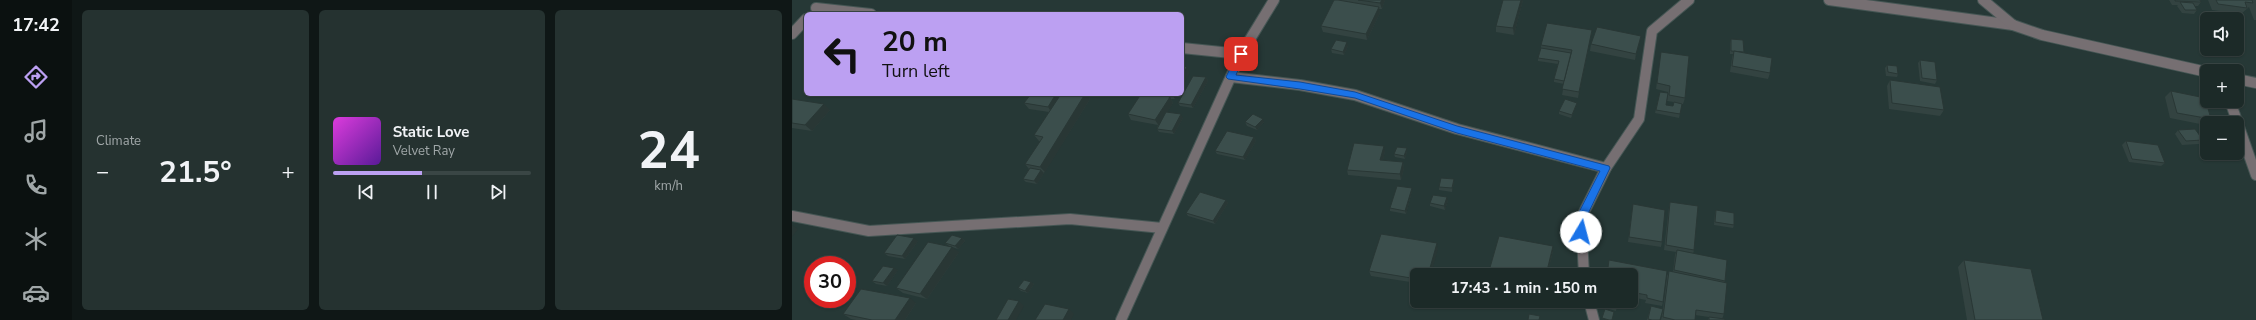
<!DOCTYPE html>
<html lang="en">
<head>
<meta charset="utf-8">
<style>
  body { margin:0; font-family:"Nunito Sans",sans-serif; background:#253230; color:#f1f3f6; height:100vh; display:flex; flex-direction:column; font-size:15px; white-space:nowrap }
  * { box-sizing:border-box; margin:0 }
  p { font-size:13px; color:#a0a7a8 }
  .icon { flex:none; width:22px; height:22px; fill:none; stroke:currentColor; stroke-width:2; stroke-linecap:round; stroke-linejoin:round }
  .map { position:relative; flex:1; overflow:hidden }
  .sheet { display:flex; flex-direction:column; gap:10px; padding:10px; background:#0f1716; width:720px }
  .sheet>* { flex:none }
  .hud { position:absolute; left:12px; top:12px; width:380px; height:84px; border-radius:6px; box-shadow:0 1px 3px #0004,0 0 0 1px #3a4645; background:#bca0f2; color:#111; overflow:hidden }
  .fabs { position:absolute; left:1408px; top:12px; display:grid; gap:8px }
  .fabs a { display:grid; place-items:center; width:44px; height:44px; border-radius:6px; background:#1c2a28; box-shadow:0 1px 3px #0004,0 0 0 1px #3a4645; font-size:20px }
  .speed { position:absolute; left:12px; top:256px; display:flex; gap:8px; font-size:20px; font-weight:700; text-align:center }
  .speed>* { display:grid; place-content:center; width:52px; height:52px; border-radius:50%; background:#1c2a28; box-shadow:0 1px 3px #0004,0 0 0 1px #3a4645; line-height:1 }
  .speed .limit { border:6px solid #d22; background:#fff; color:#111 }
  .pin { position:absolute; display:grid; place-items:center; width:34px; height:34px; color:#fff; margin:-17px; border-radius:8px; box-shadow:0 2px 6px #0006 }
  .me { position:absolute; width:44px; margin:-22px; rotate:8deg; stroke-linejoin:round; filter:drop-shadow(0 0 3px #0008) }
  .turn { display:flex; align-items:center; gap:14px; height:84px; padding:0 12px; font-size:18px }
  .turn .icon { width:52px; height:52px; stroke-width:2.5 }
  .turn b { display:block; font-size:28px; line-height:34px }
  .big { font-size:30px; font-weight:700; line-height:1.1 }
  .sheet .widget { flex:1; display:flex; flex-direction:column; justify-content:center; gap:6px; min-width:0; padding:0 14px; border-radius:6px; background:#253230 }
  .sheet .dial { align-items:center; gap:0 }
  .dial b { font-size:52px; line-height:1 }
  .song { display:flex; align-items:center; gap:12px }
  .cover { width:48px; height:48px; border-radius:6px; background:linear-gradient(135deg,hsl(300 70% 55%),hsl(270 70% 35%)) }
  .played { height:4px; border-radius:2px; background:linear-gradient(90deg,#bca0f2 45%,#3a4645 45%) }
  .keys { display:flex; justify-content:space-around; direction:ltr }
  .heat { display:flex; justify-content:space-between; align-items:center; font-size:22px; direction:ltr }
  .sheet .tiles { flex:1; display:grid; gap:10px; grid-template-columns:repeat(3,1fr) }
  .trip { position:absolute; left:618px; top:268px; width:228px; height:40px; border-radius:6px; background:#1c2a28; box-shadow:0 1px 3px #0004,0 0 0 1px #3a4645; font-weight:700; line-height:40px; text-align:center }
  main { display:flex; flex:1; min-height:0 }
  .menu { display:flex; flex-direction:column; width:72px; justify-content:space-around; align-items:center; background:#0b1110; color:#a0a7a8 }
  .menu .icon { width:28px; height:28px }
  .menu .on { color:#bca0f2 }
  .menu b { font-size:18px; color:#f1f3f6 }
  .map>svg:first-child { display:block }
</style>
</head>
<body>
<main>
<nav class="menu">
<b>17:42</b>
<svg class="icon on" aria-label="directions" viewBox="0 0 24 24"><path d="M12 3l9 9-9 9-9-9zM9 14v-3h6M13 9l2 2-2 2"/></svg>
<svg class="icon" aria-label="music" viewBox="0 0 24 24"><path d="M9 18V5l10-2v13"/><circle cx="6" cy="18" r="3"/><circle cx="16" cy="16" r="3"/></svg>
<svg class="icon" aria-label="phone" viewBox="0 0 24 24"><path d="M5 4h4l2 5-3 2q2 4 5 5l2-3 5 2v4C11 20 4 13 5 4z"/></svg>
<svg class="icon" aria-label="climate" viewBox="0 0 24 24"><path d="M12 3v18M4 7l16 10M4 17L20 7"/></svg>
<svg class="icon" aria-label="car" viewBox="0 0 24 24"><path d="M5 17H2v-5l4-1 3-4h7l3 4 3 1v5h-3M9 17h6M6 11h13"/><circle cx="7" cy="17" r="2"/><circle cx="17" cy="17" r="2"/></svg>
</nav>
<section class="sheet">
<div class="tiles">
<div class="widget"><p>Climate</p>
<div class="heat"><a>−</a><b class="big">21.5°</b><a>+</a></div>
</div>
<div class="widget">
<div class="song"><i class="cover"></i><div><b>Static Love</b><p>Velvet Ray</p></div></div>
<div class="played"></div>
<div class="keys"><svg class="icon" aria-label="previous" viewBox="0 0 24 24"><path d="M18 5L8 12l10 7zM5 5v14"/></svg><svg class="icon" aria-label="pause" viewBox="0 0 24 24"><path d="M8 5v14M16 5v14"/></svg><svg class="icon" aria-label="next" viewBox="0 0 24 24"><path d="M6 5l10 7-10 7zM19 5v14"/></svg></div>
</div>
<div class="widget dial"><b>24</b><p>km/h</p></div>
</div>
</section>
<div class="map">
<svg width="1464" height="320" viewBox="0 0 1464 320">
  <rect width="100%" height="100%" fill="#263836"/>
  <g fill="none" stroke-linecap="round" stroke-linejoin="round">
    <defs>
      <g id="minor">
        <path d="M1037 0 1221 25"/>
        <path d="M1191 0 1221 25 1250 35 1415 72"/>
        <path d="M24 8 79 14"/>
        <path d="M0 34 14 19"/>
        <path d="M390 48 449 54"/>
        <path d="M439 77 508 85 563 95 665 129 814 168"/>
        <path d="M1445 79 1464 83"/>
        <path d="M1438 101 1464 175"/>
        <path d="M0 216 77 231 278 219 370 228"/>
        <path d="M792 275 789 218 814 168 847 119 860 31 897 0"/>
        <path d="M797 301 802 320"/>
        <path d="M329 320 449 54 482 0"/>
      </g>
    </defs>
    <use href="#minor" stroke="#455654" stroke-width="12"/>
    <use href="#minor" stroke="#766f72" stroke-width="10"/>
  </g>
  <g fill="#334341" fill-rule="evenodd">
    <path d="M542 0H593L590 9H587L588 13 575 40 531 32 529 26Z"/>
    <path d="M731 0 722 35 704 32V26Z"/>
    <path d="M1377 0H1408L1409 2 1406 6H1402L1405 10 1402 14 1390 13 1385 6 1386 5H1380Z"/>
    <path d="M1416 0H1464V20H1462L1457 7 1449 14 1420 10Z"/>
    <path d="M800 30 799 36 786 98 770 95 772 84 762 82V79L766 64 746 61V58L749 48V45Z"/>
    <path d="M849 36 843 60 798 51 799 44Z"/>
    <path d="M939 39 952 52V53L978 73 976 79 938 72 940 58 941 54H938V43Z"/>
    <path d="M556 46 552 55 540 53 539 49Z"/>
    <path d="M869 52 893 98 891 104H888H890L887 118 863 113 868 92 876 93V92L864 89ZM876 94 875 101 882 102 881 106 874 105Z"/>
    <path d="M1128 60 1145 80 1143 84 1128 81 1126 63Z"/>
    <path d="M1095 65 1106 74 1105 77 1094 76 1093 68Z"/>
    <path d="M414 77 416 81 401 108 388 106 386 103Z"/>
    <path d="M1098 80 1152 110 1148 116 1097 109 1095 86Z"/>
    <path d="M1379 91 1419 119 1413 125 1378 118 1373 97Z"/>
    <path d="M239 94H300L299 96 296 95 298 99 245 184 234 182 231 179 237 169 233 164 249 141H247L242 135 257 112 237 109 232 103Z"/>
    <path d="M349 94H386L383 99H379L381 103 375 112 391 118 382 134 367 132 365 129 366 125 339 120 336 114Z"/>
    <path d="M0 99 38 110 20 131 0 128Z"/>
    <path d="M785 103 784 106 779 118 767 114V111Z"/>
    <path d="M453 122H472L465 130 455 126Z"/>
    <path d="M1386 130 1411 140 1407 144 1390 145 1383 134Z"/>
    <path d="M462 137 464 141 453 160 425 154 423 151Z"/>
    <path d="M1334 141 1373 163 1369 166 1337 162 1330 145Z"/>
    <path d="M593 151 591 160 611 162 612 168 609 180 556 175 555 170Z"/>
    <path d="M615 151 613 159 603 157 602 154Z"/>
    <path d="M662 179V183L660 192 647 190V187Z"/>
    <path d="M620 188V191L614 214 598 211V208Z"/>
    <path d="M434 200 436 203 423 224 396 216 394 213Z"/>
    <path d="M656 200 653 210 638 206V203Z"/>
    <path d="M878 202 902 250 901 254 933 281 932 283V314L930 319 933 320H916L917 317 903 315V320H869L871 309 868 320H855L859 306 871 309 875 276 877 271 881 272 883 255 884 252 872 250 877 207Z"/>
    <path d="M841 204 870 242 869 247 836 242Z"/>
    <path d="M924 210 942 225 941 228 922 225 923 213Z"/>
    <path d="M170 238 173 241 166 249 157 246 153 243Z"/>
    <path d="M126 241 113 259 96 256 92 253Z"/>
    <path d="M761 246V251L755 275H697V271Z"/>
    <path d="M646 249 625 275V283L579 276 577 271Z"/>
    <path d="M167 252 135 299 111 293 104 288Z"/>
    <path d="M1172 260 1251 320H1175L1166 267Z"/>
    <path d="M106 270 95 286 84 284 80 281Z"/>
    <path d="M839 275 871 302 870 306 853 303 854 300 839 297Z"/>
    <path d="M239 282 242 284 236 293 229 291 226 288Z"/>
    <path d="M812 301H826L824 311 810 307Z"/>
    <path d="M124 303 113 320H64L59 319 51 314Z"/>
  </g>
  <g fill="#293735">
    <path d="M590 0H593L590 9 588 3Z"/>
    <path d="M729 0H731L722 35 721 28Z"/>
    <path d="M587 7 588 13 575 40 574 34Z"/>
    <path d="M800 30 799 36 786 98 787 92Z"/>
    <path d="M849 36 848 42 843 60 844 54Z"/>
    <path d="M555 42 556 46 552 55 551 52Z"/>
    <path d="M395 67 398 73 390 87V75Z"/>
    <path d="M414 77 416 81 401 108 399 105Z"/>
    <path d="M264 94H272L260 113 256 107Z"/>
    <path d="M293 94H295L298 99 253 172 248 167Z"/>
    <path d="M380 94H386L383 99Z"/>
    <path d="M378 97 381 103 367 126 363 120Z"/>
    <path d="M32 104 38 110 20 131 13 125Z"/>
    <path d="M389 114 391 118 382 134 380 131Z"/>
    <path d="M471 119 472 122 465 130 463 127Z"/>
    <path d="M462 137 464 141 453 160 451 157Z"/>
    <path d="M592 146 593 151 590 166 588 160Z"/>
    <path d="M615 148V151L613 159 612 156Z"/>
    <path d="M611 162 612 168 609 180 608 174Z"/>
    <path d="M249 170 252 173 245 184 242 181Z"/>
    <path d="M662 179V183L660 192V188Z"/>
    <path d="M620 188V191L614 214 613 211Z"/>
    <path d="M655 197 656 200 653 210 652 206Z"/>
    <path d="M434 200 436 203 423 224 421 221Z"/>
    <path d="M0 225 6 229 0 237Z"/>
    <path d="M122 238 126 241 113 259 110 256Z"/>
    <path d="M170 238 173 241 166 249 163 246Z"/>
    <path d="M645 243 646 249 639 275H636Z"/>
    <path d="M761 246V251L755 275H754Z"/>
    <path d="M160 247 167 252 135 299 128 294Z"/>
    <path d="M102 268 106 270 95 286 91 283Z"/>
    <path d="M239 282 242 284 236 293 233 291Z"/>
    <path d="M118 298 124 303 113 320H103Z"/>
    <path d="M227 301 232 306 224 320H216Z"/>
    <path d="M277 309 282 314 279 320H271Z"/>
  </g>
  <g fill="#3b4e4c" stroke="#293735">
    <path d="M542 0H546L587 7 574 34 529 26Z"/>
    <path d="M566 0H590L588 3Z"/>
    <path d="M711 0H729L721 28 704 26Z"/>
    <path d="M1383 0H1408L1409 2 1383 1Z"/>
    <path d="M1424 0H1460L1461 3 1453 2 1455 8 1426 4Z"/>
    <path d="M1388 2 1401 3 1405 10H1393Z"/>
    <path d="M755 23 800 30 787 92 770 89 780 50 749 45Z"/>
    <path d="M805 27 849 36 844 54 799 44Z"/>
    <path d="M939 39 951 40 952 52 939 51Z"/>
    <path d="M544 40 555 42 551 52 539 49Z"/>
    <path d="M749 48 779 53 772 81 762 79 767 61 746 58Z"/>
    <path d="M942 51 980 58 978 73 940 66Z"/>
    <path d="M869 52 897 56 893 98 877 95 878 86 865 83Z"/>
    <path d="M1128 60 1143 62 1145 80 1130 78Z"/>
    <path d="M1095 65 1105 66 1106 74 1096 72Z"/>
    <path d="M390 66 395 67 390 75Z"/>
    <path d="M401 76 414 77 399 105 386 103Z"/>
    <path d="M1098 80 1148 87 1152 110 1100 103Z"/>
    <path d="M1379 91 1413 98 1419 119 1385 113Z"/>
    <path d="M868 92 876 93 874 105 881 106 882 102 890 104 888 114 864 110Z"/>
    <path d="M239 94H264L256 107 232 103Z"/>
    <path d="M269 94H293L248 167 233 164 251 137 242 135Z"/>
    <path d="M349 94H363L378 97 363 120 336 114Z"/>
    <path d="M0 99 32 104 13 125 0 123Z"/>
    <path d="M773 99 785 103 780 115 767 111Z"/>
    <path d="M374 112 389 114 380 131 365 129Z"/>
    <path d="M461 114 471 119 463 127 453 122Z"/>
    <path d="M1403 129 1411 140 1394 141 1386 130Z"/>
    <path d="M435 131 462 137 451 157 423 151Z"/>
    <path d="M1334 141 1366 145 1373 163 1340 159Z"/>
    <path d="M562 143 592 146 588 160 611 162 608 174 555 170Z"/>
    <path d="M605 147 615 148 612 156 602 154Z"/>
    <path d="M238 168 249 170 242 181 231 179Z"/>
    <path d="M649 178 662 179 660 188 647 187Z"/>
    <path d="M605 186 620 188 613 211 598 208Z"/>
    <path d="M408 192 434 200 421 221 394 213Z"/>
    <path d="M641 195 655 197 652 206 638 203Z"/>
    <path d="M878 202 906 206 902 250 874 245Z"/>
    <path d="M841 204 873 210 870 242 837 237Z"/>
    <path d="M924 210 942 213V225L923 222Z"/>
    <path d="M589 234 645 243 636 275H625V279L577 271Z"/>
    <path d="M105 235 122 238 110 256 92 253Z"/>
    <path d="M160 235 170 238 163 246 153 243Z"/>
    <path d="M707 236 761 246 754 275H715L697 271Z"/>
    <path d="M136 242 160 247 128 294 104 288Z"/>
    <path d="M885 250 935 260 933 281 882 270Z"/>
    <path d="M817 260 875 271 871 302 855 298V295L839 292V275H815Z"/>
    <path d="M1172 260 1239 269 1251 320H1183Z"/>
    <path d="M91 266 102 268 91 283 80 281Z"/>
    <path d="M877 271 935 283 932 314 904 310 903 320H883L871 317Z"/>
    <path d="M232 280 239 282 233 291 226 288Z"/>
    <path d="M69 289 118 298 103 320H80L51 314Z"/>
    <path d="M216 299 227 301 216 320H204Z"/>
    <path d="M812 301H826L825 308 811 305Z"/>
    <path d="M253 304 277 309 271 320H243Z"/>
    <path d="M859 306 871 309 868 320H860L856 319Z"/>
    <path d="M813 309 822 312 820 320H817L810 318Z"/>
    <path d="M737 314 748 316 747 320H736Z"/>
    <path d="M917 317 933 319V320H917Z"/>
  </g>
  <path fill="#1a73e8" stroke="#114b97" d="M449 51 453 54 444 75 508 82 563 92 665 126 817 166 818 168 794 218 793 235H786L784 218 808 171 665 133 563 98 508 89 436 79 434 77 445 54Z"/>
</svg>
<div class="fabs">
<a><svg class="icon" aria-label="sound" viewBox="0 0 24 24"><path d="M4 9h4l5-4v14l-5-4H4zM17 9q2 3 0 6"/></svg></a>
<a>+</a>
<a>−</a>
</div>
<div class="speed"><div class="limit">30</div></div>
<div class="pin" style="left:449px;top:54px;background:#d93025"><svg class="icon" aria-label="arrive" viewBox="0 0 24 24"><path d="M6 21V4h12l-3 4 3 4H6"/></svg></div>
<svg class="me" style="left:789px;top:232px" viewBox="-20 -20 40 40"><circle r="19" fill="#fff"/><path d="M0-13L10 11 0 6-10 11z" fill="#1a73e8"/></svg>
<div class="trip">17:43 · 1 min · 150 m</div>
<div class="hud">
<div class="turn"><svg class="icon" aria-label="left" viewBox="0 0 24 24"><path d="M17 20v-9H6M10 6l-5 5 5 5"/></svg><div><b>20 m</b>Turn left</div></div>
</div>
</div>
</main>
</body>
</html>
